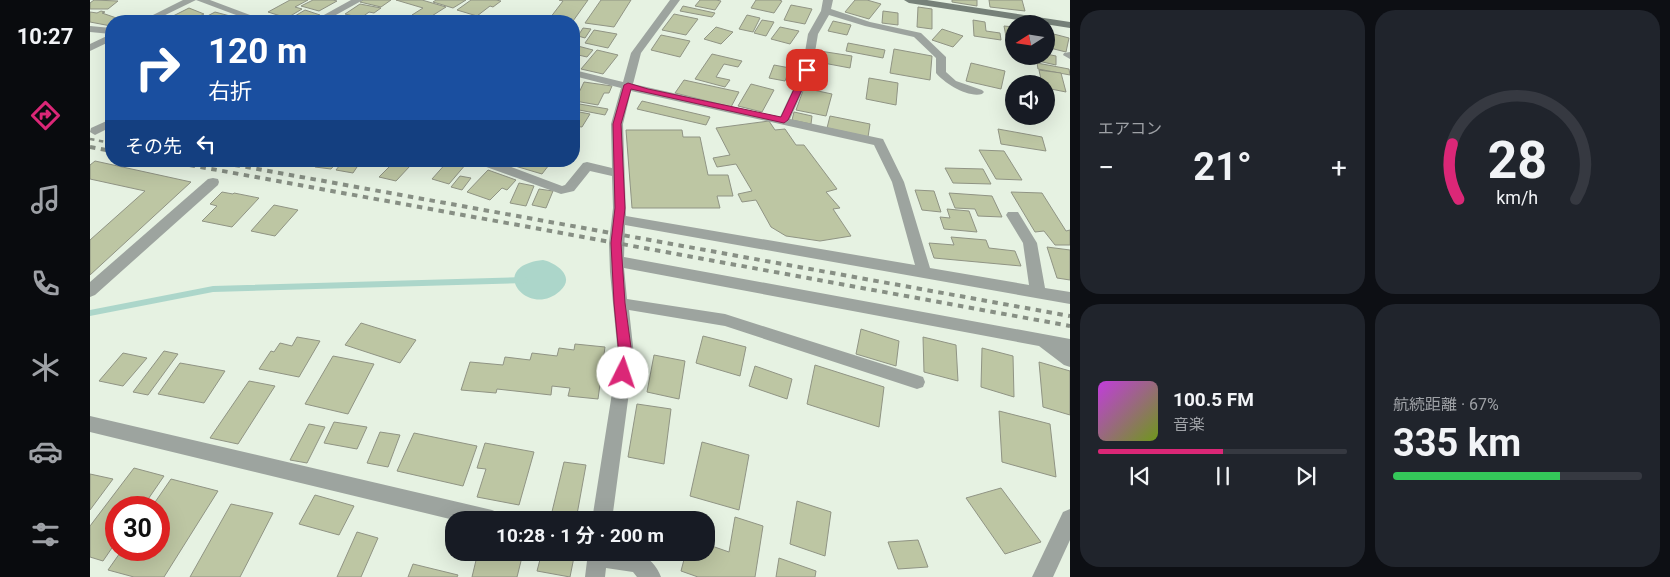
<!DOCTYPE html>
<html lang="ja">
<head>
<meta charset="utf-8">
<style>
  body { margin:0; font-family:Roboto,"Noto Sans JP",sans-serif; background:#20242c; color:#f1f3f6; height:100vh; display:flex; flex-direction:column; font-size:19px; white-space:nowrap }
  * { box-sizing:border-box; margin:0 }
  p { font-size:16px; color:#9ea1a6 }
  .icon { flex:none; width:28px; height:28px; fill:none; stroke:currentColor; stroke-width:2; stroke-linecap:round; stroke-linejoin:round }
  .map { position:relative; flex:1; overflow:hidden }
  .panel { display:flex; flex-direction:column; gap:10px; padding:10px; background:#0d0f14; width:600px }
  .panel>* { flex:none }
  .hud { position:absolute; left:15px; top:15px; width:475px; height:152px; border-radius:20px; box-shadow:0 5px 20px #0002; background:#1a4fa0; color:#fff; overflow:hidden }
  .needle { width:32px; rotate:258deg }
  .fabs { position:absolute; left:915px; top:15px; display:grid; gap:10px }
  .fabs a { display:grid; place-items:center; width:50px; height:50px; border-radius:50%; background:#171b24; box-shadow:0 5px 20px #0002; font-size:25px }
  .speed { position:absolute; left:15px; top:496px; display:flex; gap:10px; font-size:25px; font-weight:700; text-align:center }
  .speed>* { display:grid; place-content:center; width:65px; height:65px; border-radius:50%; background:#171b24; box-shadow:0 5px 20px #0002; line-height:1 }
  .speed .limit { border:8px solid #d22; background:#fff; color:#111 }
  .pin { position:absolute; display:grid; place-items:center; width:42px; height:42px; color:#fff; margin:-21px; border-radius:10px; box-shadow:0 2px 8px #0006 }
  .me { position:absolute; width:55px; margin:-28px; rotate:4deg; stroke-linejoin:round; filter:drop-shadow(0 0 4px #0008) }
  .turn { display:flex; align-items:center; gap:18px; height:105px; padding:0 20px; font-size:22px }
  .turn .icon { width:65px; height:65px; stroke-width:2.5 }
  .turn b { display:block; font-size:35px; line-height:42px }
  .then { display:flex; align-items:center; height:48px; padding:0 20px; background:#0003; gap:10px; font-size:19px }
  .big { font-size:38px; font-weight:700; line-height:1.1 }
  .panel .widget { flex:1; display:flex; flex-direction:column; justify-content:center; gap:8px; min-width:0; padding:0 18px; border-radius:20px; background:#20242c }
  .panel .dial { align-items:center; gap:0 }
  .dial svg { height:130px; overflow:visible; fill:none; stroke:#363941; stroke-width:7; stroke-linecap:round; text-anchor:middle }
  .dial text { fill:#f1f3f6; stroke:none }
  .song { display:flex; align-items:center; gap:15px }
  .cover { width:60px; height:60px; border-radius:8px; background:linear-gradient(135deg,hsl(290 70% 55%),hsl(80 70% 35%)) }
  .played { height:5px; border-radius:2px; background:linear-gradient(90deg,#db2777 50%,#363941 50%) }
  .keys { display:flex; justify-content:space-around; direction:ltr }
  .heat { display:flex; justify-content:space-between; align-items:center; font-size:28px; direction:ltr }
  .charge { height:8px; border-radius:4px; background:linear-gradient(90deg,#34c759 67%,#363941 0) }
  .panel .tiles { flex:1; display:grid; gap:10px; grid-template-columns:repeat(2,1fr) }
  .trip { position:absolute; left:355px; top:511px; width:270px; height:50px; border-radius:20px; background:#171b24; box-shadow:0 5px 20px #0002; font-weight:700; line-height:50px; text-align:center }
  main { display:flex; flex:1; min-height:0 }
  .tabs { display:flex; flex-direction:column; width:90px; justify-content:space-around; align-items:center; background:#090b0e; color:#9ea1a6 }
  .tabs .icon { width:35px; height:35px }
  .tabs .current { color:#db2777 }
  .tabs b { font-size:22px; color:#f1f3f6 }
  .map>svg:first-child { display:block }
</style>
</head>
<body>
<main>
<nav class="tabs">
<b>10:27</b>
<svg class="icon current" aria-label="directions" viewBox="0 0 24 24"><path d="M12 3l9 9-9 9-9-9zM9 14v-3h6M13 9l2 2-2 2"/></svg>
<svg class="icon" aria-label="music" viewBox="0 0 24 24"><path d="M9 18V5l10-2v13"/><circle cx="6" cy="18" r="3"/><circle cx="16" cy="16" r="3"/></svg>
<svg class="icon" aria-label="phone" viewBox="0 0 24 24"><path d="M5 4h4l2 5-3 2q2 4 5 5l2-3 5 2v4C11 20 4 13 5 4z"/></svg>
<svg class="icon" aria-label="climate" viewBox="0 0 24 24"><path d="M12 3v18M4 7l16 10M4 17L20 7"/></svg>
<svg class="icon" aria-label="car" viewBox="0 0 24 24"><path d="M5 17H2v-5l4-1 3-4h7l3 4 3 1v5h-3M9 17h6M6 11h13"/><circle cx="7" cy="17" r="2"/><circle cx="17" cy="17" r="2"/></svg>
<svg class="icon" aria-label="filters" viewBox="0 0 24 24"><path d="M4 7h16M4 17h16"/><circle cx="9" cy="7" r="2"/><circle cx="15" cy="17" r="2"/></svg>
</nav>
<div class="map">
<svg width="980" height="577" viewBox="0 0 980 577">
  <rect width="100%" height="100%" fill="#e6f2e2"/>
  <path fill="#acd6ca" d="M453 260C467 263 486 277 470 291 438 320 395 266 453 260Z"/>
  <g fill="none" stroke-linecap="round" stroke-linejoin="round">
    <path fill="#acd6ca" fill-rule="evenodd" d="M435 277 439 280 435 283 123 292 0 316V310L123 286Z"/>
  </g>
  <g fill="#bdc6a3" stroke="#909484">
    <path d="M4 0 28 1 18 9H0V3Z"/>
    <path d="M200 0H218L205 7 212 9 197 18 178 12Z"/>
    <path d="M223 0H243L247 1 229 11 211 6Z"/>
    <path d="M273 0H301L291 7 270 2Z"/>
    <path d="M306 0H332L356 7 337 19 322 15 333 8Z"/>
    <path d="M346 0H376L363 8 343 2Z"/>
    <path d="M381 0H406L411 1 403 7 400 6 387 16 367 10Z"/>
    <path d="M498 0 483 21 460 18 473 1 469 0Z"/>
    <path d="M511 0H541L524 27 495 23Z"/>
    <path d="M610 0H626L631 1 625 10 605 6Z"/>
    <path d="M666 0H689L692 1 684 13 661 8Z"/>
    <path d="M765 0H777L791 4 779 19 755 12Z"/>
    <path d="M862 0H887V6L862 2Z"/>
    <path d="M899 0H932L935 11 900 7Z"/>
    <path d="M270 4 291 8 284 13 279 12 271 18 255 14Z"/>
    <path d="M701 5 722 9 715 24 694 20Z"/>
    <path d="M593 6 625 13 622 17 590 11Z"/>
    <path d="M828 7 842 9V29L827 27Z"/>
    <path d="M99 8 114 14 99 21H88L79 18Z"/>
    <path d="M215 10 230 15 220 21 205 16Z"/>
    <path d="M11 11 15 12 12 13 35 21H21V26L0 22V12L7 13Z"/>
    <path d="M793 11 808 13V25L792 23Z"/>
    <path d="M125 12 140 16 131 21H108Z"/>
    <path d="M584 14 608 19 596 35 572 30Z"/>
    <path d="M657 15 670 18 663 32 649 29Z"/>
    <path d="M672 20 684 22 676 36 664 33Z"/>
    <path d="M883 20 895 22 896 31 910 33 911 40 884 36Z"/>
    <path d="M743 21 761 25 757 35 738 31Z"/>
    <path d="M914 26 924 27V43L917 42Z"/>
    <path d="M626 27 643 32 631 44 614 39Z"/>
    <path d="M690 27 709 31 700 44 681 39Z"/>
    <path d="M493 28 501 29 495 38 488 36Z"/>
    <path d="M852 29 873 36 863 47 842 40Z"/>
    <path d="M504 30 527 34 518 48 495 43Z"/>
    <path d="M956 32 979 38 976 52 956 47Z"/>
    <path d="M571 35 600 41 590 57 561 50Z"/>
    <path d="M758 43 795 50 793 58 756 51Z"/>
    <path d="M484 45 503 50 497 57 484 54Z"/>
    <path d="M804 49 842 56 840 80 800 73Z"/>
    <path d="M507 50 528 55 513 74 491 69Z"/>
    <path d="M730 51 762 56 760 68 728 62Z"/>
    <path d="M622 54 652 61 648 67 634 64 626 77 640 80 635 87 605 79Z"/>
    <path d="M956 54 966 56V65L948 61V56H956Z"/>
    <path d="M881 63 915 71 911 89 876 81Z"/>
    <path d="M947 63 979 69 980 75 948 69Z"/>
    <path d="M684 65 700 68 695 81 679 78Z"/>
    <path d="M949 70 971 73 976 92 956 88V84H952Z"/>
    <path d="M779 78 808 83 806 105 776 99Z"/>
    <path d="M594 80 649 92 641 107 585 93Z"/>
    <path d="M494 82 522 86 519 93H514L508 105 485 101Z"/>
    <path d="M661 84 684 90 672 112 648 106Z"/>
    <path d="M714 88 742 94 736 116 706 110Z"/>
    <path d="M552 101 620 117 616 125 547 109Z"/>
    <path d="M484 103 518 109 515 115 484 109Z"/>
    <path d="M484 111 500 114 492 127 484 126Z"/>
    <path d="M704 112 722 116 721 124 702 120Z"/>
    <path d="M740 116 780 124 778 137 737 128Z"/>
    <path d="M679 121 685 130 695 129 706 145H714L747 189 736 192 750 208 743 209 761 236 730 241 696 236 681 227 666 200 652 202 648 194 662 191 646 164 627 167 623 158 640 155 626 128Z"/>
    <path d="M908 129 952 137 956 151 911 144Z"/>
    <path d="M536 130H592L593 137H610L618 175H638L643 196H627L630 208H542Z"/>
    <path d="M889 150 914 151 932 180 906 179Z"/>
    <path d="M5 161 101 182 0 275V240L55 191 0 179V165Z"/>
    <path d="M229 161H248L241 169 225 167Z"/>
    <path d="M253 161H271L263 173 246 170Z"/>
    <path d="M305 161 320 166 306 181 289 177Z"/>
    <path d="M358 161 376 164 359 184 342 179Z"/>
    <path d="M429 161H462L452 174 425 166Z"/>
    <path d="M855 168 893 169 901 184 863 183Z"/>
    <path d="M398 170 426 180 417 190 412 188 400 200 377 192Z"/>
    <path d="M370 176 381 178 372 190 361 187Z"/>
    <path d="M429 183 444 186 436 206 420 203Z"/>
    <path d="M449 189 463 191 456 208 442 205Z"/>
    <path d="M825 190 844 191 851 212 832 210Z"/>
    <path d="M132 192 143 194 144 193 169 198 142 227 112 221 127 206 120 204Z"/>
    <path d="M921 192 952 193 976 231 980 230V245H965L954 231 945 232Z"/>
    <path d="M859 193 902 196 912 217 888 216 885 209 865 208Z"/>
    <path d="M184 205 208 210 185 236 161 231Z"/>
    <path d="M857 209 879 211 887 232 854 229 850 217 860 218Z"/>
    <path d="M861 237 896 240 899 248 925 251 931 266 844 258 839 243 864 245Z"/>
    <path d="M957 247 980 250V280L967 278Z"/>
    <path d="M271 323 326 340 310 363 255 345Z"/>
    <path d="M771 329 809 341 806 366 766 354Z"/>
    <path d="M613 336 656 347 650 376 606 363Z"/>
    <path d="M207 337 230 341 209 377 169 369 181 351 184 352 190 343 202 346Z"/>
    <path d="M833 337 866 345 868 381 834 372Z"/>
    <path d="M485 344 515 347 508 399 478 396 480 388 462 386 461 395 407 389 406 393 371 390 380 362 413 365 415 357 440 360 442 353 467 356 469 348 484 350Z"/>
    <path d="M892 348 923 356 924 397 891 387Z"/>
    <path d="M74 351 88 354 58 395 43 392Z"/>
    <path d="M33 353 57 358 33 386 9 381Z"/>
    <path d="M564 355 595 361 589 399 557 392Z"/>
    <path d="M243 356 284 364 258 414 215 404Z"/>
    <path d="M949 362 980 371V415L953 407Z"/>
    <path d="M90 363 135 371 114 403 68 394Z"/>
    <path d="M725 365 794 387 789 427 717 404Z"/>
    <path d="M665 366 702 379 697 399 659 386Z"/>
    <path d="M159 381 185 386 148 444 120 438Z"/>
    <path d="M547 404 581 409 574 464 538 457Z"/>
    <path d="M909 411 960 424 966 477 912 462Z"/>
    <path d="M244 422 277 427 267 449 234 443Z"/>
    <path d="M219 424 235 427 217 463 200 460Z"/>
    <path d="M290 432 310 435 298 467 277 463Z"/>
    <path d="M324 433 387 446 373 486 307 471Z"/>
    <path d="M612 442 659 455 649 510 600 496Z"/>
    <path d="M395 443 444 452 429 505 387 497 396 469 387 468Z"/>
    <path d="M474 462 496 465 486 520H460Z"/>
    <path d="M44 468 74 476 52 508H26V542L13 561 0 557V526Z"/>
    <path d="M0 474 23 479 0 510Z"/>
    <path d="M81 479 128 491 74 577H44L18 570 32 550H69V508H61Z"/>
    <path d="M911 488 951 542 915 554 876 498Z"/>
    <path d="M225 495 264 506 249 535 209 524Z"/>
    <path d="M707 501 741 512 735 556 700 544Z"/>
    <path d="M141 504 183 513 150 577H100Z"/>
    <path d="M645 517 673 526 665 577H608L591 571 596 552H616V544L639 552Z"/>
    <path d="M267 532 288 538 271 577H247Z"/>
    <path d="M828 540 838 567 808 569 798 542Z"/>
    <path d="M388 552 433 553 427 577H382Z"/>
    <path d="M452 552H465L484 557 480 577 447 571Z"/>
    <path d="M689 558 726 571 725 577H686Z"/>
    <path d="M323 564 368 575 367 577H318Z"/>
  </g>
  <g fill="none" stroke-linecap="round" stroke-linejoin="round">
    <g fill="#9da49f" fill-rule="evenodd">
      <path d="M93 0H106L63 21H51Z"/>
      <path d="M106 0H120L176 21H162Z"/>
      <path d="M261 0H273L235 21H223Z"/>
      <path d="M580 0H590L551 53 543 84 690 117 712 70 718 34 731 11 733 0H743L741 9 780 22 831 33 856 57V72L866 81 892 90 894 92 892 94C878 98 854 83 846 73V58L824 37 775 26 739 15 728 34 722 70 700 119 793 139 814 182 840 268 939 285 933 243 916 215 918 212H928L947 243 955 288 980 292V304L535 225 534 257 980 339V367L974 365 949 346 534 268 537 299 635 314 827 375 833 377 835 382 833 387 827 389 635 326 539 310 544 355 522 520H502L528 355 520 272 519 243 523 208 522 176 500 171 484 191 471 194 388 164 386 161H405L472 186 475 185 493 163 497 162 522 168 521 124 531 88 484 76V70L533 82 541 53ZM541 91 784 145 802 182 825 265 536 216 533 124Z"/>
      <path d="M0 26 21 28V34L0 32Z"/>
      <path d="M21 34V41L0 51V44Z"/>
      <path d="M980 52V59L973 55 974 53Z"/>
      <path d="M21 119V127L5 135 0 132 1 128Z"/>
      <path d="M123 178 128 179 129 182 128 185 5 295 0 297V282L118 179Z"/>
      <path d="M0 416 402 510 409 513 412 520H364L0 432Z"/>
      <path d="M980 509V540L963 577H942L973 512Z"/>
      <path d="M492 552 548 553C559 557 567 566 571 577H547L543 572 516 568 515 577H495L497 561Z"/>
    </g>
    <path fill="#768179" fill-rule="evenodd" d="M814 0H837L980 22V28L819 3Z"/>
    <path stroke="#878f84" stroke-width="2.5" stroke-dasharray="4.5 4.5" stroke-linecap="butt" d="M0 139 21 143"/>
    <g stroke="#878f84" stroke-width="4" stroke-dasharray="5.5 5.5" stroke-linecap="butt">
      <path d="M0 147 21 151"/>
      <path d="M78 161 980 326"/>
      <path d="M123 161 980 316"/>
    </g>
  </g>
  <path fill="#db2777" stroke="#8e194d" d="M717 68 721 70 698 120 694 123 541 89 531 124 535 208 531 243 535 303 542 355 537 377 533 378 529 377 527 373 529 355 524 303 521 243 525 208 523 124 534 85 538 83 558 89 691 117 713 70Z"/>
</svg>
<div class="fabs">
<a><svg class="needle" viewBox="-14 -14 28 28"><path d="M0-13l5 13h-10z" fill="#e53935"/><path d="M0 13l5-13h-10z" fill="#9ea1a6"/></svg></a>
<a><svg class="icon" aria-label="sound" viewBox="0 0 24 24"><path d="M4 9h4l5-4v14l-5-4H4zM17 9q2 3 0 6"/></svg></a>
</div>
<div class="speed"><div class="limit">30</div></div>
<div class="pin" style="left:717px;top:70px;background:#d93025"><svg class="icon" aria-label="arrive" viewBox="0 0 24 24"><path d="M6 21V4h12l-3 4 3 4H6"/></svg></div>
<svg class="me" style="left:533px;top:373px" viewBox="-20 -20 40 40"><circle r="19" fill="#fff"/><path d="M0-13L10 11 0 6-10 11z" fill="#db2777"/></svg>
<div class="trip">10:28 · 1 分 · 200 m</div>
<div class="hud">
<div class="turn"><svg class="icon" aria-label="right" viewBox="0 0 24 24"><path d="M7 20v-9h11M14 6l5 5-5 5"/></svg><div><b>120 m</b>右折</div></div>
<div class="then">その先<svg class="icon" aria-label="left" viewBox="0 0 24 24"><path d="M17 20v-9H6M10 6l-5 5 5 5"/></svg></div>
</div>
</div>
<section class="panel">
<div class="tiles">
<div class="widget"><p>エアコン</p>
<div class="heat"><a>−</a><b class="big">21°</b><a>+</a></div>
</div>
<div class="widget dial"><svg viewBox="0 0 100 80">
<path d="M14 69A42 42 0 1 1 86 69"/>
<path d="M14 69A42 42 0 0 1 10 35" stroke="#db2777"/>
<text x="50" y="56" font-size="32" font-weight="700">28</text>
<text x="50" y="72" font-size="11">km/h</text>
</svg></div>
<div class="widget">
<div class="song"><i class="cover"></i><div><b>100.5 FM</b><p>音楽</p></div></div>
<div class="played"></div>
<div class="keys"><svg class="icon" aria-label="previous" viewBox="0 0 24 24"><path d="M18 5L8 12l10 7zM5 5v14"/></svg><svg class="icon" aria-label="pause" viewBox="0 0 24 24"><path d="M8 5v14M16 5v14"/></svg><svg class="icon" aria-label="next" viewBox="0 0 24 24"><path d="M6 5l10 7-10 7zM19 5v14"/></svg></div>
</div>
<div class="widget"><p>航続距離 · 67%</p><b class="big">335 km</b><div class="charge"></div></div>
</div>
</section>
</main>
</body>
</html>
